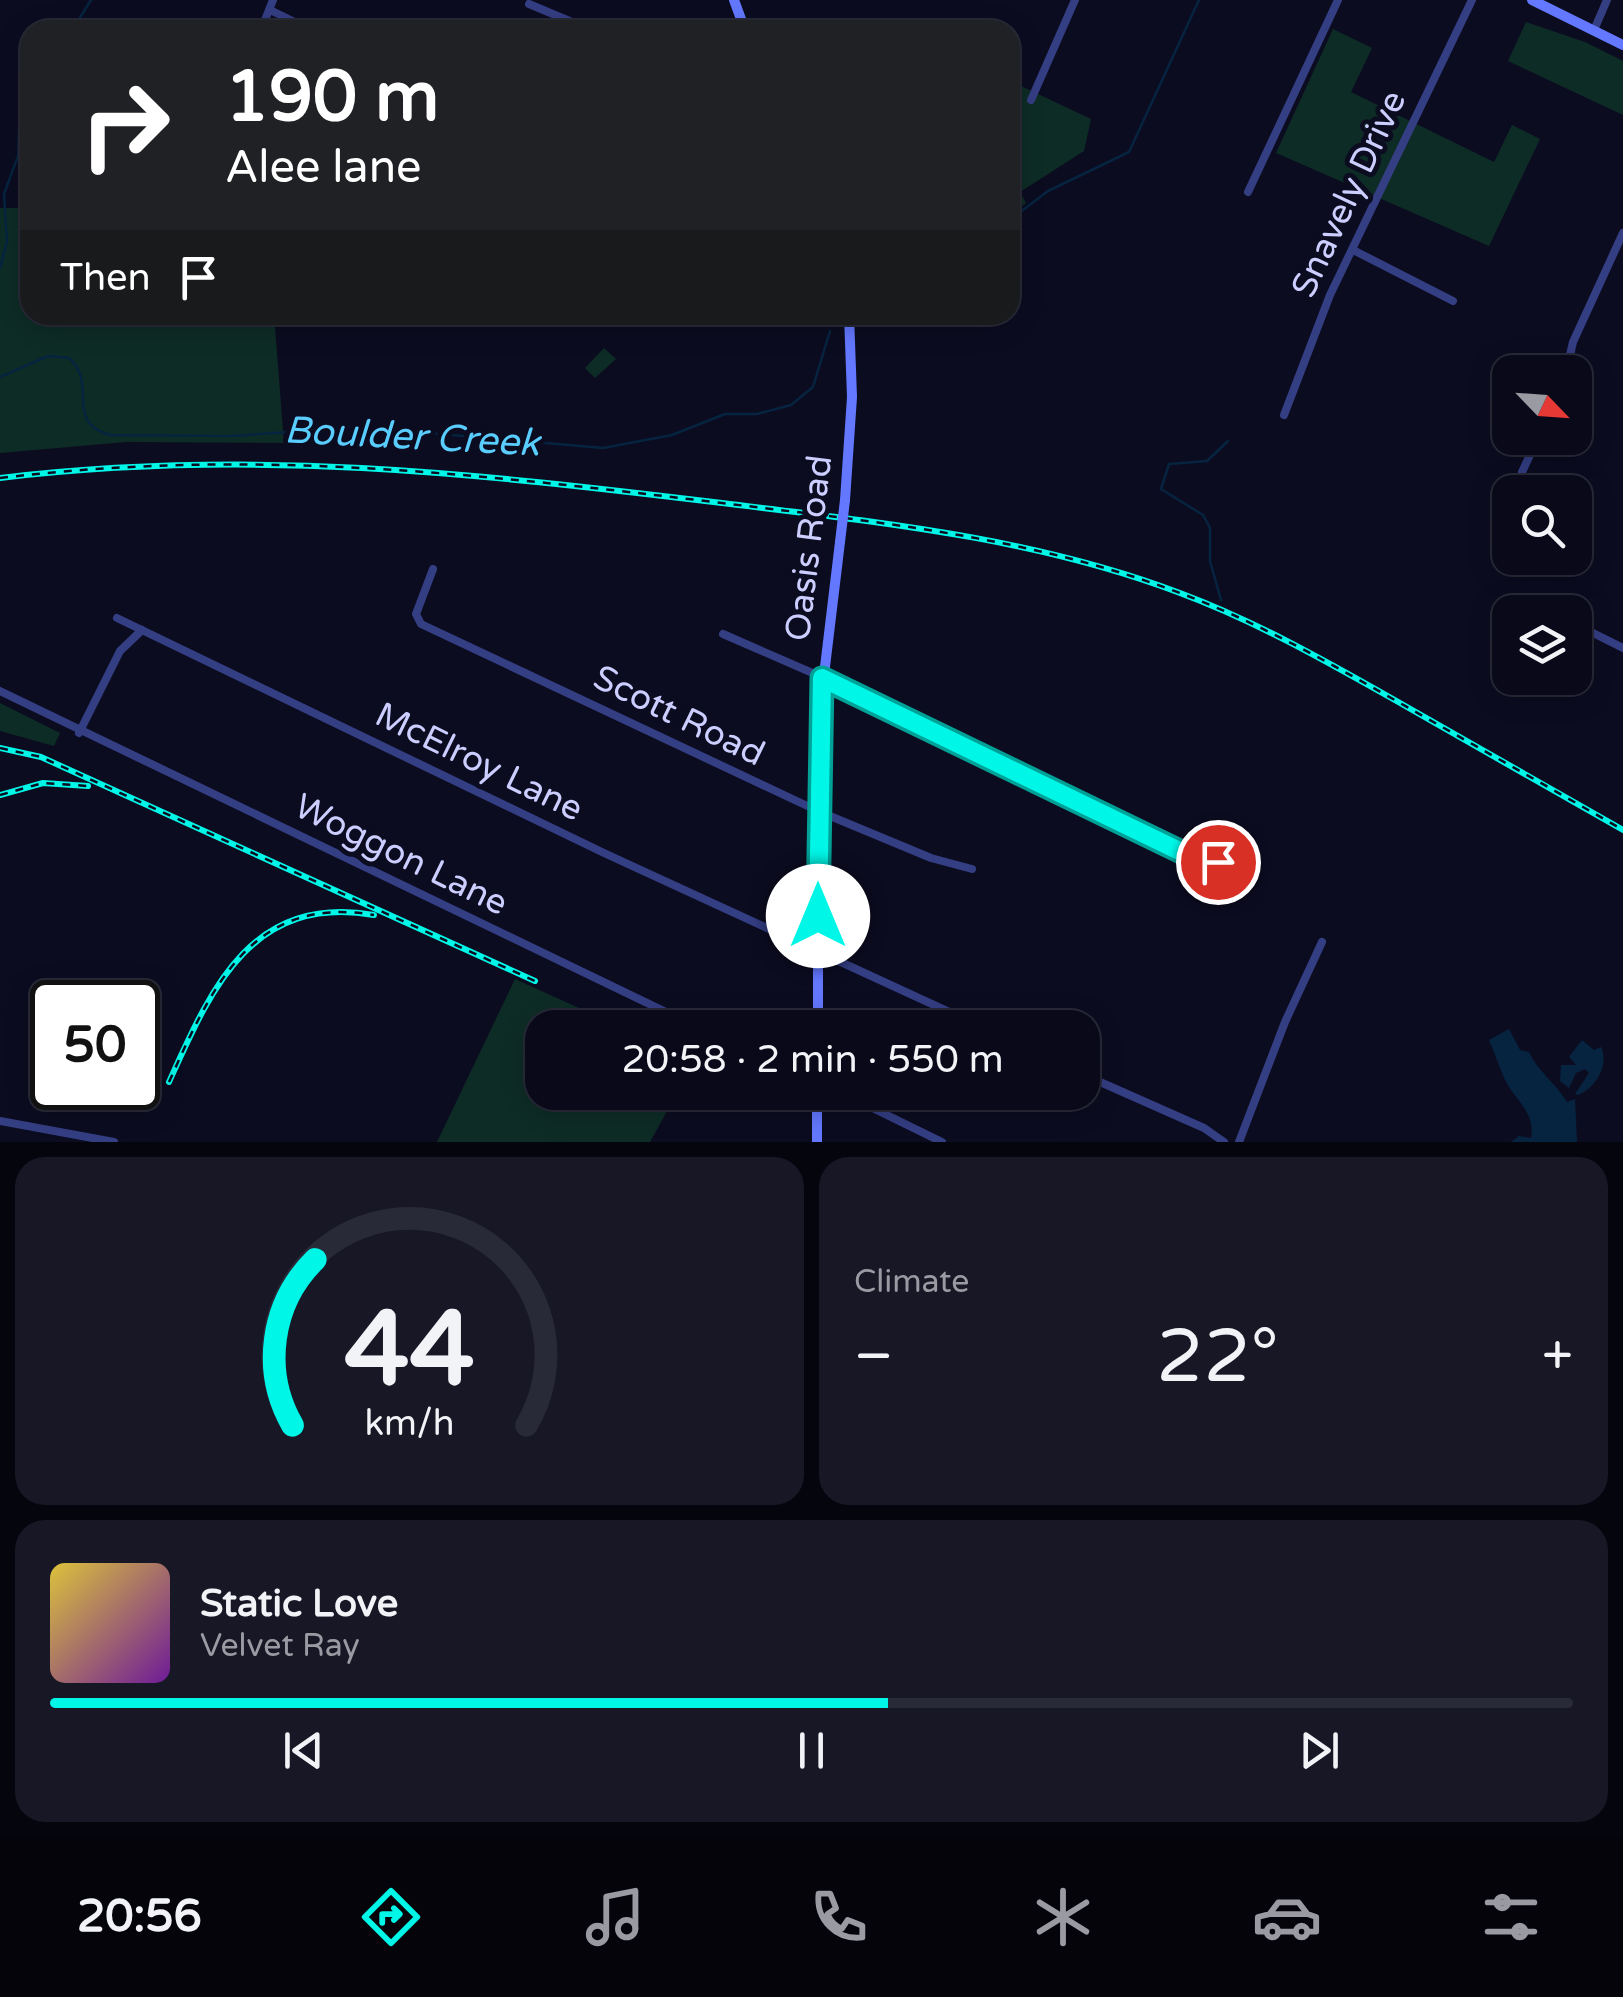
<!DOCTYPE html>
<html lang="en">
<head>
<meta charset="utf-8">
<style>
  body { margin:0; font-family:"Varela Round",sans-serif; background:#171726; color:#f1f3f6; height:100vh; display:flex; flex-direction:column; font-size:38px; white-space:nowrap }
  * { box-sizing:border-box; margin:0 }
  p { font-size:32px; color:#999aa2 }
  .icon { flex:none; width:55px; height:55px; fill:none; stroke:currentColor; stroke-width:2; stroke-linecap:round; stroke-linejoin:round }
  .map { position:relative; height:1142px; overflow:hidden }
  .panel { display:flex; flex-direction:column; gap:15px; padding:15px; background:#05050e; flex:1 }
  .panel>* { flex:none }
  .banner { position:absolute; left:20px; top:20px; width:1000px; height:305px; border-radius:30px; box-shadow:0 5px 25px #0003,0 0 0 2px #292a38; background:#202124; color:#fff; overflow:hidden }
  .needle { width:65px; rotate:115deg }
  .fabs { position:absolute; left:1492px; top:355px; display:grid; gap:20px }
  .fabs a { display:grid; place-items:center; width:100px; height:100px; border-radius:20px; background:#090919; box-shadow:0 5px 25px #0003,0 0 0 2px #292a38; font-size:50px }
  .speed { position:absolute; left:30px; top:980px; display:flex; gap:20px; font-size:50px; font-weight:700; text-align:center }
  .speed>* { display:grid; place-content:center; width:130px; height:130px; border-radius:50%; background:#090919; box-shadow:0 5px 25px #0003,0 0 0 2px #292a38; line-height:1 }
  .speed .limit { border:5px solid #111; border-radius:15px; background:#fff; color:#111 }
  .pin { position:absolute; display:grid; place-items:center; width:85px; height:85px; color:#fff; margin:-42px; border:5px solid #fff; border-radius:50%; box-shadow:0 2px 10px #0007 }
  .me { position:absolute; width:110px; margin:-55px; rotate:0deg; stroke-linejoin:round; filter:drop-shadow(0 0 8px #0008) }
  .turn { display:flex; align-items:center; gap:35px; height:210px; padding:0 40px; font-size:45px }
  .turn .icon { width:130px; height:130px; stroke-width:2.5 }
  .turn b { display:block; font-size:70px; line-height:85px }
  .then { display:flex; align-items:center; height:95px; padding:0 40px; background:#0003; gap:20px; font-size:38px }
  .big { font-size:75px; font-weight:600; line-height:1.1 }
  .panel .card { flex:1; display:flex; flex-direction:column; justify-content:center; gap:15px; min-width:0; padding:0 35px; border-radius:30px; background:#171726 }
  .panel .dial { align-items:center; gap:0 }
  .dial svg { height:260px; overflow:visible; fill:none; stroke:#292a38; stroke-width:7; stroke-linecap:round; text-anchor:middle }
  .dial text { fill:#f1f3f6; stroke:none }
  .song { display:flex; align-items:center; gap:30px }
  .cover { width:120px; height:120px; border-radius:15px; background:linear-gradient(135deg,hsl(50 70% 55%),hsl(280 70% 35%)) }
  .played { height:10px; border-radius:5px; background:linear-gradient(90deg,#00f7e8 55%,#292a38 55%) }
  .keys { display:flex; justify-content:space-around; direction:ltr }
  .heat { display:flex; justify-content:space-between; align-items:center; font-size:55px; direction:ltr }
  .panel .tiles { flex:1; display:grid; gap:15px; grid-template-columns:1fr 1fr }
  .card:last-child { grid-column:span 2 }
  .trip { position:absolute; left:525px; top:1010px; width:575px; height:100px; border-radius:30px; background:#090919; box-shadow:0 5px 25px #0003,0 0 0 2px #292a38; font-weight:600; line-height:100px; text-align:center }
  .tabs { display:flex; height:160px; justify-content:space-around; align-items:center; background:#04040a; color:#999aa2 }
  .tabs .icon { width:70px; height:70px }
  .tabs .selected { color:#00f7e8 }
  .tabs b { font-size:45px; color:#f1f3f6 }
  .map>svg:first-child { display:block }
</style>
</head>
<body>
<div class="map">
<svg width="1623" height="1142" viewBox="0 0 1623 1142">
  <rect width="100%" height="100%" fill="#0c0c21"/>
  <g fill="#0e2c26">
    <path d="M1526 22 1585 42 1623 61V115L1508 61Z"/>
    <path d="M1333 29 1372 48 1351 92 1494 162 1512 125 1540 139 1489 246 1276 153Z"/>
    <path d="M1021 86 1091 119 1084 151 1020 192 1026 203 1010 215V92L1016 95Z"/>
    <path d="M0 208H30V315H274L284 443 126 442 0 453Z"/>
    <path d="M604 348 616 359 595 378 585 368Z"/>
    <path d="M0 703 60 733 54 746 0 731Z"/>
    <path d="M515 979 621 1027 542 1028V1092L677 1093 650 1142H437Z"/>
  </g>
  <g fill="#062440">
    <path d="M1509 1029 1520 1050 1529 1052C1538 1072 1555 1082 1567 1102L1575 1099 1577 1142H1511L1519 1136 1531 1138C1536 1113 1515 1100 1505 1080 1499 1067 1495 1053 1489 1040Z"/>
    <path d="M1582 1040 1594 1050 1601 1047C1610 1066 1594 1089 1578 1095L1575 1094 1589 1073 1585 1069 1576 1073 1569 1088 1560 1081 1561 1065H1576L1569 1057Z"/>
  </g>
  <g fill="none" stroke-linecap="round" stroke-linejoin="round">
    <g stroke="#062440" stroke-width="2.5">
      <path d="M72 30 91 0"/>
      <path d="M1010 220 1048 191 1129 152 1199 0"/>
      <path d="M0 268 7 242 4 194 18 156 20 104 30 79"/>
      <path d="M873 320 886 315"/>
      <path d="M0 377 48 356 69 358C99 384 63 422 110 435L233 436 358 427 603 448 672 435 725 414H757L791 405 813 387 830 331"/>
      <path d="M1221 600 1210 561V528L1203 515 1161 489 1169 464 1207 461 1228 441"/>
    </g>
    <g stroke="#343e83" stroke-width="8">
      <path d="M529 4 591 30"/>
      <path d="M270 10 311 30"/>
      <path d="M261 30 273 0"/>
      <path d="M1594 30 1607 0"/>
      <path d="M1031 100 1075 0"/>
      <path d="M1248 192 1338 0"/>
      <path d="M1355 251 1453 301"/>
      <path d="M1566 372 1573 342 1623 233"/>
      <path d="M1284 415 1330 295 1472 0"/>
      <path d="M1522 472 1538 438"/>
      <path d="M433 569 416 614 421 624 818 811 931 858 972 869"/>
      <path d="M1523 598 1551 612"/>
      <path d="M117 618 604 853 984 1028"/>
      <path d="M1575 624 1623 648"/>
      <path d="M723 634 856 692 1200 861 1218 862 1248 876"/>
      <path d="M0 691 699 1028"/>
      <path d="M79 733 120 651 142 630"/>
      <path d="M1082 1074 1204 1128 1224 1142"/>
      <path d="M840 1092 942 1142"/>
      <path d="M0 1121 114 1142"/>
      <path d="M1239 1142 1285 1022 1322 942"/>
    </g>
    <g stroke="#6378ff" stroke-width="10">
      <path d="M734 0 745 30"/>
      <path d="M1532 0 1623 45"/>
      <path d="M845 500 852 397 849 315"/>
      <path d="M818 1028V725L840 542"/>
      <path d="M817 1142V1092"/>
    </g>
    <defs>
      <g id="rail">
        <path d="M0 478C252 448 472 473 722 503 877 522 1032 537 1180 593 1255 621 1324 660 1393 699 1470 743 1547 786 1623 830"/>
        <path d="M0 748 41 757 535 981"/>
        <path d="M0 795 43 783 88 786"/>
        <path d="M169 1082C211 989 251 894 374 915"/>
      </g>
    </defs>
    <use href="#rail" stroke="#00f7e8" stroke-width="6"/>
    <use href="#rail" stroke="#0c0c21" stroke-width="2.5" stroke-dasharray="8" stroke-linecap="butt"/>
    <path stroke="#6378ff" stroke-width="10" d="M840 542 845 500"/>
  </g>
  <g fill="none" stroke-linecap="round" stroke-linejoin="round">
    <defs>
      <path id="route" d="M818 916 822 678 1200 861 1218 862"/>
    </defs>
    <use href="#route" stroke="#00a197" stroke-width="25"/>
    <use href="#route" stroke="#00f7e8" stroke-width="18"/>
  </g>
  <g text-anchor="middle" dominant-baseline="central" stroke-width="10" stroke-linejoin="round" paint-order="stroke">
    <g font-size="35" fill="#ccceff" stroke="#0c0c21">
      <text transform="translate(1349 194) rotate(-65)">Snavely Drive</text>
      <text transform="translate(809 548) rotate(-83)">Oasis Road</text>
      <text transform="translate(679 716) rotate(26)">Scott Road</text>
      <text transform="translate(479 762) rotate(26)">McElroy Lane</text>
      <text transform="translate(401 855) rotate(26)">Woggon Lane</text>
    </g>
    <g font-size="38" font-style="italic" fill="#5acdff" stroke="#0c0c21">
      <text transform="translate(412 437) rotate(3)">Boulder Creek</text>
    </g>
  </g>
</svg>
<div class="fabs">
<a><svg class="needle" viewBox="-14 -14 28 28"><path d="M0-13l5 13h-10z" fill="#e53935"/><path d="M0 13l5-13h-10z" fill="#999aa2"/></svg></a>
<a><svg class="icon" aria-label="search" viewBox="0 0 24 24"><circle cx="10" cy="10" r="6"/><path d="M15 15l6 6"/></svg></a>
<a><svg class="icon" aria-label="layers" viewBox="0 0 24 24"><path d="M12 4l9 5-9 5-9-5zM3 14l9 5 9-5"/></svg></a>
</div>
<div class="speed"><div class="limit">50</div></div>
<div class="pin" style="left:1218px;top:862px;background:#d93025"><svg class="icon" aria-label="arrive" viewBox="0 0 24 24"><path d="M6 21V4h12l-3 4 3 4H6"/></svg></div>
<svg class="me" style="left:818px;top:916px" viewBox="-20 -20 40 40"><circle r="19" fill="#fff"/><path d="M0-13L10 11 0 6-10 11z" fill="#00f7e8"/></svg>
<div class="trip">20:58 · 2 min · 550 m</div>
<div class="banner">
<div class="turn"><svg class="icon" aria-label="right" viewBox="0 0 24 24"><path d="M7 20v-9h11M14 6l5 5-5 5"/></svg><div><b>190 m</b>Alee lane</div></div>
<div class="then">Then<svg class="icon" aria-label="arrive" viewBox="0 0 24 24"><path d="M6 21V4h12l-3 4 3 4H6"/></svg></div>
</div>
</div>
<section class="panel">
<div class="tiles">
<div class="card dial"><svg viewBox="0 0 100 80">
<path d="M14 69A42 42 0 1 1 86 69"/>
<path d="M14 69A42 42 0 0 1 21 18" stroke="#00f7e8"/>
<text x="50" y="56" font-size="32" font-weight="700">44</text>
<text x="50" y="72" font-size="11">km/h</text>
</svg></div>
<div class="card"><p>Climate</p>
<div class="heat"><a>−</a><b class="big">22°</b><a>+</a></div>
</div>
<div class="card">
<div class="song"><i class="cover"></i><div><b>Static Love</b><p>Velvet Ray</p></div></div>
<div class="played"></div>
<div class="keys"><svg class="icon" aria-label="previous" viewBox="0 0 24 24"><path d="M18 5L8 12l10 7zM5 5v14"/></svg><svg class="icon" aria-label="pause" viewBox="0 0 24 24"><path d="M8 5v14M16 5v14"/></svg><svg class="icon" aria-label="next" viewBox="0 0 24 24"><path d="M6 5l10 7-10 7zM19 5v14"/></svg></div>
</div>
</div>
</section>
<nav class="tabs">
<b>20:56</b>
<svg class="icon selected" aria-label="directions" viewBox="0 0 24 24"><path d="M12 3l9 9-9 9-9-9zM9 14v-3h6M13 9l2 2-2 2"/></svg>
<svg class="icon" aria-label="music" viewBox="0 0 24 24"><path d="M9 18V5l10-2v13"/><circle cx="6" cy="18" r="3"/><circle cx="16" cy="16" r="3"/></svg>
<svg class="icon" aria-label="phone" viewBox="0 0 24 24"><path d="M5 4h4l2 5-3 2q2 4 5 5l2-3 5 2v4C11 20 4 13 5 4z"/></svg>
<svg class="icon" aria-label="climate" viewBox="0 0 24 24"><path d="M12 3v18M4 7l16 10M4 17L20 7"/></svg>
<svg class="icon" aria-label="car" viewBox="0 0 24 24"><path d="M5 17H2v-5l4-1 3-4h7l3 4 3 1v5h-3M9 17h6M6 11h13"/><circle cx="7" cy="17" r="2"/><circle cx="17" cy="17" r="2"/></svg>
<svg class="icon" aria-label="filters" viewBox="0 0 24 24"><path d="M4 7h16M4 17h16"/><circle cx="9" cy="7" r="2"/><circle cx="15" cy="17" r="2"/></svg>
</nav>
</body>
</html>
